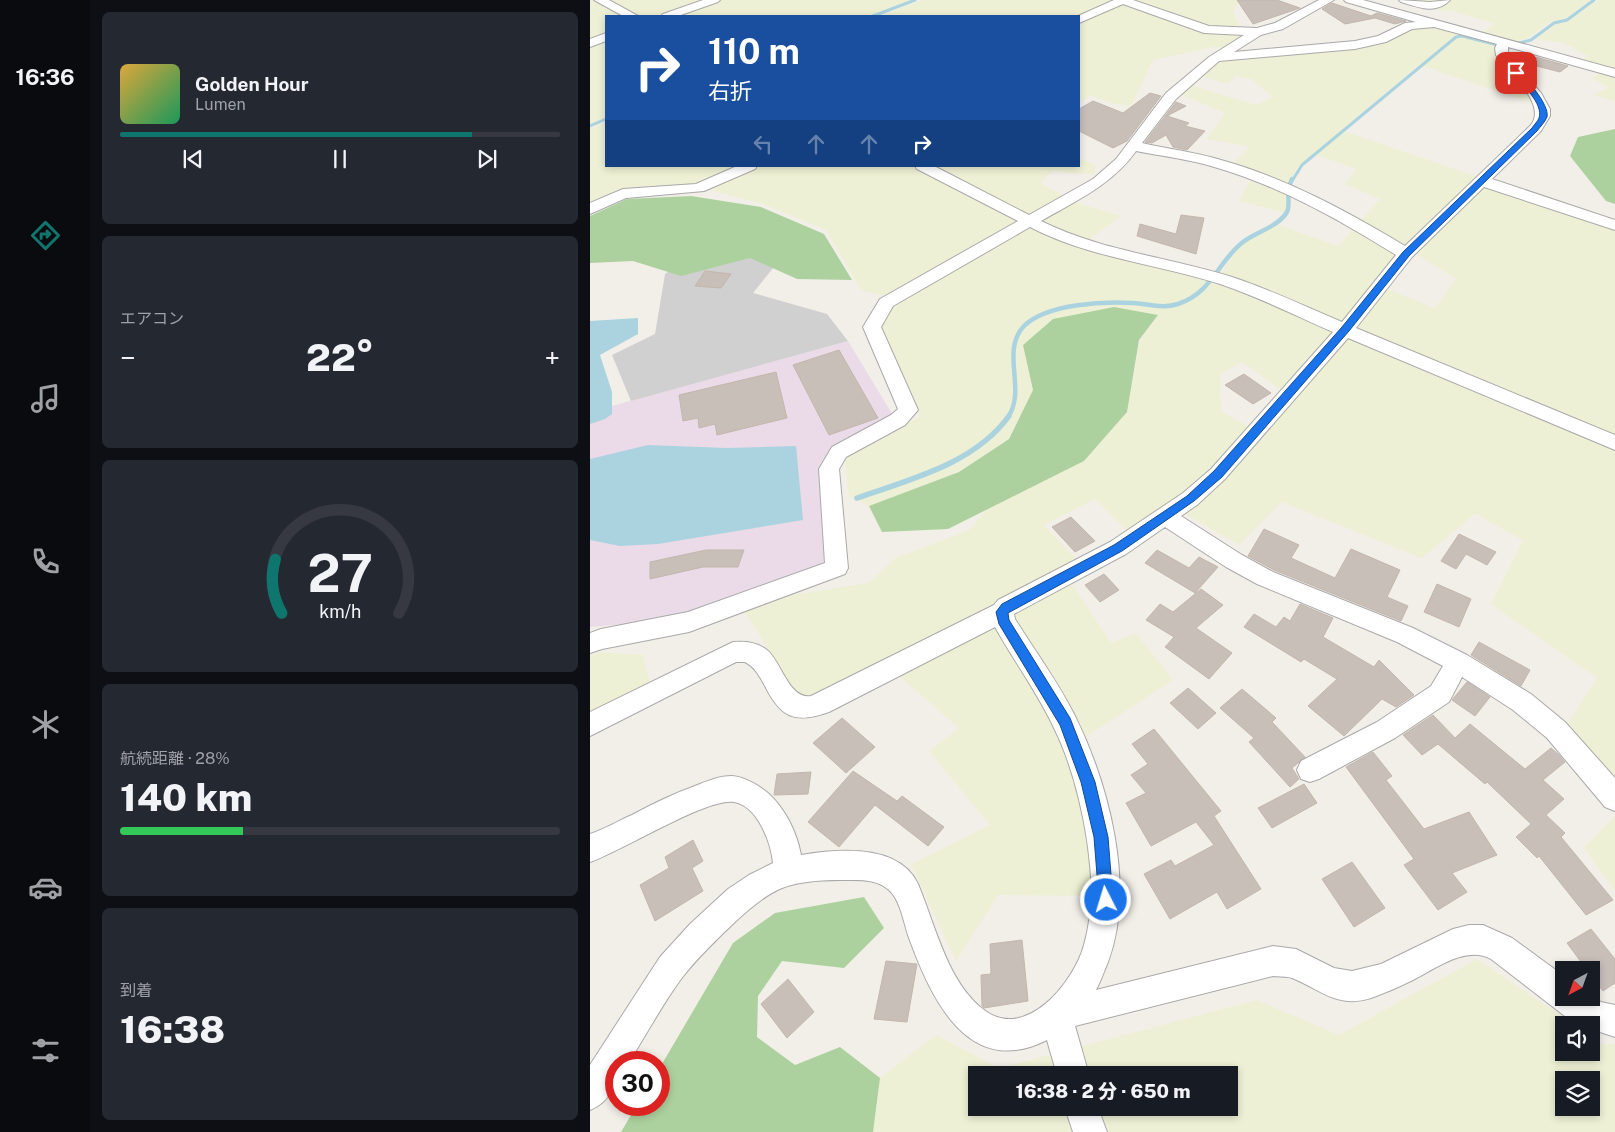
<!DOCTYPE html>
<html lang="ja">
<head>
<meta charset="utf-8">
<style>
  body { margin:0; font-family:"Public Sans","Noto Sans JP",sans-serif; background:#242831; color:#f1f3f6; height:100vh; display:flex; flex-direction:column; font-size:19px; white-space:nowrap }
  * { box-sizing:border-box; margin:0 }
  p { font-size:16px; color:#9ea1a6 }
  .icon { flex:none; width:28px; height:28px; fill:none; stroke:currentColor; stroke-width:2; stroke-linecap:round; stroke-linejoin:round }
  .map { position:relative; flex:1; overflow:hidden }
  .drawer { display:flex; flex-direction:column; gap:12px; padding:12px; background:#0d0f14; width:500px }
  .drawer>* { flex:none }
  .top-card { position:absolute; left:15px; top:15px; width:475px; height:152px; border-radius:0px; box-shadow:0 2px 8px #0003; background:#1a4fa0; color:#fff; overflow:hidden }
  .needle { width:32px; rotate:221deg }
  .buttons { position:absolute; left:965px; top:961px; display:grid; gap:10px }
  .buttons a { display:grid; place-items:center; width:45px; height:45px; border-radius:0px; background:#171b24; box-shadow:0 2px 8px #0003; font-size:25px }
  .speed { position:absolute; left:15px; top:1051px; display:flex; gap:10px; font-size:25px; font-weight:700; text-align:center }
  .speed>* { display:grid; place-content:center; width:65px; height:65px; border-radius:50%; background:#171b24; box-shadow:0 2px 8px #0003; line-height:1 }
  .speed .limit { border:8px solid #d22; background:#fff; color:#111 }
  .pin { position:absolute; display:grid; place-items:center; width:42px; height:42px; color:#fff; margin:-21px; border-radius:10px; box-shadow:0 2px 8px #0006 }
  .me { position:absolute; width:55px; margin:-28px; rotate:355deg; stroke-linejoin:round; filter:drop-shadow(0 0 4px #0008) }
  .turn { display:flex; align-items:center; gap:18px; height:105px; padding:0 20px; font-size:22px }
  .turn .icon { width:65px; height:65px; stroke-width:2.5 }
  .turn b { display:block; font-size:35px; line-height:42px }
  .lanes { display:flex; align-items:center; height:48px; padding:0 20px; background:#0003; justify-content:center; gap:25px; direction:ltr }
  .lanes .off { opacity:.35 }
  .big { font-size:38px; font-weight:800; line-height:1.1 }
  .drawer .tile { flex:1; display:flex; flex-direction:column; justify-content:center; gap:8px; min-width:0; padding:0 18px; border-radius:8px; background:#242831 }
  .drawer .dial { align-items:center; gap:0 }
  .dial svg { height:130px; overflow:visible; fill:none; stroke:#363941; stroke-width:7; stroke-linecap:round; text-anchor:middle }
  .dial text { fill:#f1f3f6; stroke:none }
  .song { display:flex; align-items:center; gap:15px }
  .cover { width:60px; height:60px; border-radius:8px; background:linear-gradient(135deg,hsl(40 70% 55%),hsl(150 70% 35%)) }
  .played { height:5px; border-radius:2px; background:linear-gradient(90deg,#0f766e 80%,#363941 80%) }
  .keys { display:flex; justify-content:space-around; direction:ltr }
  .heat { display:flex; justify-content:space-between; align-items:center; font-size:28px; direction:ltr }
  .charge { height:8px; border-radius:4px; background:linear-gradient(90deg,#34c759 28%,#363941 0) }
  .trip { position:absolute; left:378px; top:1066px; width:270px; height:50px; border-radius:0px; background:#171b24; box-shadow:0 2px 8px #0003; font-weight:800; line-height:50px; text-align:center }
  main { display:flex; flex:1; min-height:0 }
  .menu { display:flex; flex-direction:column; width:90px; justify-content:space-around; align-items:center; background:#090b0e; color:#9ea1a6 }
  .menu .icon { width:35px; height:35px }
  .menu .current { color:#0f766e }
  .menu b { font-size:22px; color:#f1f3f6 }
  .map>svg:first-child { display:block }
</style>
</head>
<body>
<main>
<nav class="menu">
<b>16:36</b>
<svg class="icon current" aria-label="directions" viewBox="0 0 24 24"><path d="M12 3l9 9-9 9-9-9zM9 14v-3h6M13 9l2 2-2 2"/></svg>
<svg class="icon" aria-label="music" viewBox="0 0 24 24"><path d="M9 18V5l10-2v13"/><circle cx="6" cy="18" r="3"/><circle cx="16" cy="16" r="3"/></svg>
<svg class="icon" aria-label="phone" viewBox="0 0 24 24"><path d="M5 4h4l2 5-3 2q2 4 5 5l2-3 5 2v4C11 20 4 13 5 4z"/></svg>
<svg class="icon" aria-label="climate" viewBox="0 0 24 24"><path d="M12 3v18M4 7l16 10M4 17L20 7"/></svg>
<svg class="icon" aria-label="car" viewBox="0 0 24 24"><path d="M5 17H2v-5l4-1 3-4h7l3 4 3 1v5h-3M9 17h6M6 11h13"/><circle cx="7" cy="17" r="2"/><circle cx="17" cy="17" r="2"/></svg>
<svg class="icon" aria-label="filters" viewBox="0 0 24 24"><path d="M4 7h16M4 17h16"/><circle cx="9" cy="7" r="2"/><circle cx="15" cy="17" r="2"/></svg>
</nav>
<section class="drawer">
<div class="tile">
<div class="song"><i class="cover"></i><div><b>Golden Hour</b><p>Lumen</p></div></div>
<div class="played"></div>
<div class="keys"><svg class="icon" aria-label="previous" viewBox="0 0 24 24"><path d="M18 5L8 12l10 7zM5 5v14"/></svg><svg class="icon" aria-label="pause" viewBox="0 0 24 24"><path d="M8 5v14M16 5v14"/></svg><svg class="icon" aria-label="next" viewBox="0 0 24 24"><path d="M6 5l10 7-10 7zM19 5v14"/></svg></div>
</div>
<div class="tile"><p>エアコン</p>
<div class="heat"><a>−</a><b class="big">22°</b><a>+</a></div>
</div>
<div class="tile dial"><svg viewBox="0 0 100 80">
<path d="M14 69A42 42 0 1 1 86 69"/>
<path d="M14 69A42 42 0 0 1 10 36" stroke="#0f766e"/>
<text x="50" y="56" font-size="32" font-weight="700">27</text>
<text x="50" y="72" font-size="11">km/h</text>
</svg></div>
<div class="tile"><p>航続距離 · 28%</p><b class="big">140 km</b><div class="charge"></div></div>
<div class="tile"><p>到着</p><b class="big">16:38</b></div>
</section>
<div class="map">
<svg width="1025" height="1132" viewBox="0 0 1025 1132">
  <rect width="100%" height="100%" fill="#f2efe9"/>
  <path fill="#ebdbe8" d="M258 341 304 417 235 457 242 563 91 619 0 627V412Z"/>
  <path fill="#d0d0d0" d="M118 245 192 257 163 293 237 314 258 341 41 401 22 355 65 334 75 274Z"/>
  <g fill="#eef0d5" fill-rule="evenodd">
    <path d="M0 0H4L36 16H16V118L0 125Z"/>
    <path d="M14 0H322L280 16H47Z"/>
    <path d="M332 0H650L643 11 648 23 660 33 637 47H624L563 60 541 106 522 103 500 96 489 103V16H290Z"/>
    <path d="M822 0H1002L974 19 960 22 938 38 922 43 890 34 905 24 859 10 855 12Z"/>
    <path d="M1009 0H1025V101L1003 95 1019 88 1002 78 1019 68 991 61 998 56 974 43 946 39 966 23 978 21Z"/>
    <path d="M841 26 909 43 910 60 943 103 829 65 751 130 888 177 694 392 652 362 630 374 631 411 661 428 626 470 541 535 505 499 454 525 491 564 230 701 207 695 155 612 203 595 278 583 306 558 379 530 397 509 494 461 537 412 550 340 568 316 524 307 433 345 443 390 419 438 369 472 279 506 259 496 254 455 330 417 287 329 302 306 481 201 531 216 491 246 626 281 650 245 686 224 748 246 790 199 755 184 766 169 724 154 709 165 696 186 695 213 649 201 664 174 641 165 660 147 617 139 635 113 590 94 601 85 666 105 683 97 661 79 646 76 638 84 606 75 625 61 798 40 821 27Z"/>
    <path d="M16 122V166H323L432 223 300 297 271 290 236 230 173 204 104 186 40 187 0 206V129Z"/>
    <path d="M489 158 506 165 504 175 463 171 450 183 476 197 442 217 343 166H489Z"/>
    <path d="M896 185 1025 228V782L975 728 1007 678 901 604 933 540 885 514 832 558 692 502 649 545 590 511 792 287 845 308 866 279 823 252Z"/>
    <path d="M482 584 521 643 546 633 583 680 479 748 506 896 408 895 366 961 321 864 400 825 339 751 369 728 309 676Z"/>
    <path d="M10 652 53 655 60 687 0 715V656Z"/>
    <path d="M1025 816V891L994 848Z"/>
    <path d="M887 959 985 1025H974V1052H1001V1036L1015 1045 1025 1044V1132H283L290 1078 346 1035 409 1068 667 1000 749 1035ZM386 1075H639V1108H386ZM974 1080H1001V1108H974Z"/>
  </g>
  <g fill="#add19e">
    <path d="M1025 129V204L1016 201 980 156 988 137Z"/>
    <path d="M101 196 171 207 234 234 262 280 207 279 160 258 91 276 43 261 0 263V216L37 199Z"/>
    <path d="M524 307 568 315 549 340 537 412 494 461 358 529 292 532 279 506 369 472 419 439 443 390 433 345 463 319Z"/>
    <path d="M274 897 294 928 254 968 192 961 168 996 167 1037 205 1065 250 1047 290 1078 283 1132H31L47 1105H69V1069L143 943 185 913Z"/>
  </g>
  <g fill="#aad3df">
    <path d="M48 318V334L10 355 22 392V414L15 419 0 424V321Z"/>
    <path d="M58 445 136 448 206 446 213 520 68 544 30 546 0 540V459Z"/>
  </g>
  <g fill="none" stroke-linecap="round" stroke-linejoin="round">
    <g stroke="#aad3df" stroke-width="3">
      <path d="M283 16 325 0"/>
      <path d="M0 126 16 119"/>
      <path d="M702 181 712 165 866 37 872 36 920 48 925 44 941 40 964 23 977 20 1004 0"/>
    </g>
    <path stroke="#aad3df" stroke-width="4.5" d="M418 417C437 390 410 351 434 326 456 304 514 301 543 303 559 304 573 309 588 304 623 292 628 261 653 242 666 232 688 227 697 212 701 204 695 193 702 179"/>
    <path stroke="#aad3df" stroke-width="5.5" d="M267 498C321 479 384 464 419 416"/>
  </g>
  <g fill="#c7bfb8" stroke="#c4b6ab">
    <path d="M647 0H687L710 8 663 24Z"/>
    <path d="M742 3 781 16 787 13 816 21 805 24 785 18 755 24 732 9Z"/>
    <path d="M946 57 978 66 970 72 939 64Z"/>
    <path d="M560 93 571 96 537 141 523 148 489 131V109L503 101 533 113Z"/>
    <path d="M586 102 596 106 577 116 599 123 595 126 615 131 597 150 583 147 576 135 562 143 555 142Z"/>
    <path d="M591 215 614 218 606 254 547 236 550 224 586 234Z"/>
    <path d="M115 271 141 274 131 288 105 286Z"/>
    <path d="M249 350 288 418 239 435 203 365Z"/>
    <path d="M186 372 197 418 127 435 125 424 109 428 108 418 93 421 89 395Z"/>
    <path d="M654 374 681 393 663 404 635 385Z"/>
    <path d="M481 517 505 541 485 552 462 527Z"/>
    <path d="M674 529 709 545 701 558 745 578 761 549 810 570 797 597 818 606 811 621 684 570 658 556Z"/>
    <path d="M869 534 906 552 897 565 876 554 866 569 851 561Z"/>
    <path d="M116 550H154L148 567H113L60 579V562Z"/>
    <path d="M567 550 599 568 609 557 628 567 605 593 555 563Z"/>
    <path d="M514 574 529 590 510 602 495 585Z"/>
    <path d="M847 584 881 599 869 627 834 612Z"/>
    <path d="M611 589 633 605 606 628 642 653 619 679 575 647 584 637 556 620 570 604 583 612Z"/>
    <path d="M710 604 743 618 733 637 784 667 789 660 824 695 806 707 792 699 754 736 718 706 747 679 714 659 711 662 654 627 664 614 686 627 694 617 700 621Z"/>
    <path d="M889 642 940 670 931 686 881 655Z"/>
    <path d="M877 682 900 697 885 716 862 700Z"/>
    <path d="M598 688 626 713 608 729 580 703Z"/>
    <path d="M652 689 686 718 682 722 715 757 702 768 709 779 700 787 659 742 664 738 630 708Z"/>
    <path d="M843 715 865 738 880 724 935 769 961 748 968 754 975 762 953 780 974 799 956 815 975 833 971 837 1023 900 996 915 949 856 947 858 926 837 941 824 897 782 895 784 848 744 832 755 813 735Z"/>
    <path d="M252 718 285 747 256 773 223 743Z"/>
    <path d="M564 729 631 811 624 816 671 889 637 909 627 892 580 919 554 874 581 860 585 866 624 845 606 822 561 846 536 803 556 793 541 775 558 764 542 744Z"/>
    <path d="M783 752 802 776 796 780 834 829 879 812 907 855 862 873 877 892 848 910 814 865 824 859 756 767Z"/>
    <path d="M263 771 307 801 312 796 354 827 338 846 285 805 249 847 218 822Z"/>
    <path d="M221 772 218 794 184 795 187 774Z"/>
    <path d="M714 784 727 803 682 828 668 808Z"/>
    <path d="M103 840 113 861 102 868 113 891 65 921 50 885 79 868 75 857Z"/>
    <path d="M762 862 795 908 764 927 732 879Z"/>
    <path d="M1001 929 1025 959V983L1013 991 1001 976V970H997L977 943Z"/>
    <path d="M432 940 438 1001 394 1008 392 1006 391 975 401 974 400 944Z"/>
    <path d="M296 961 327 964 317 1022 284 1019Z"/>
    <path d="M198 979 224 1012 197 1038 171 1004Z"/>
  </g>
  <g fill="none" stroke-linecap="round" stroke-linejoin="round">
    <defs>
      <g id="minor">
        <path d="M4 0H19L48 16H33Z"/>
        <path d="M113 0H130L128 2 88 16H71L73 14Z"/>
        <path d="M524 0H543L619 26 667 28 685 23 729 0H744L693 29 671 35 644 52 765 41 788 36 815 23 826 22 756 2 754 0H773L1025 69V77L918 47V55L951 93 960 109V116L951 131 902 179 1025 220V230L894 187 822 257 766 328 1025 435V450L758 338 635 479 607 505 591 516 652 555 683 572 823 628 877 655 941 694 975 722 1025 778V811L1015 807 957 738 923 710 872 677 859 702 805 738 729 779 720 782 711 779 707 770 711 761 787 722 841 686 853 666 807 642 667 584 636 567 575 527 536 554 424 614 425 619C445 651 468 682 485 716 519 785 546 887 518 962 514 971 511 981 506 990L683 946 706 949 744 968 762 971 791 964 863 929 879 925H893L922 938 974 976V998L1001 997 1011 1002 1025 1005V1037L1001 1029V1025H991L976 1017 901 959C876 945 845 969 823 980 809 987 795 993 781 998 747 1009 730 989 702 978 696 976 689 977 683 976L485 1026 499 1075H467L457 1040C378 1080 341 998 319 938 314 924 311 903 301 892 288 878 269 880 251 880 232 880 210 881 192 888 175 895 159 909 146 921 127 939 107 958 91 979 72 1005 56 1035 39 1062H26C26 1084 22 1101 0 1110V1065L70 957 100 924 138 889 159 875 183 863C181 843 168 806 144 802 118 797 32 851 0 862V834C15 829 28 821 42 815 62 804 83 794 105 786 117 781 129 776 142 776 155 777 170 786 179 794 196 810 207 833 211 855 247 849 309 843 328 884 345 924 357 982 394 1010 436 1042 484 982 494 945 500 924 502 899 501 877 498 830 485 770 464 728 447 692 424 661 405 627L239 712C205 724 191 718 175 686 170 677 165 667 155 662H146L0 736V712L143 642C155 641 167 642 177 650 191 661 199 700 221 696L404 605 408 600 520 542 593 493 621 469 743 332C706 316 669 297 630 284 568 264 499 258 440 227L303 306 291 327 328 410 315 425 256 457 249 469 258 568 255 574 99 632 12 649 0 653V633L11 629 98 612 235 563 229 469 242 447 301 415 308 409 273 327 290 299 428 221 327 169 325 166H344L439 215 503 179 526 159 576 93 619 57 654 35 614 33 533 4 489 23 488 16ZM844 27 907 44 905 48 906 55C918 72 959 105 940 126L815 246C757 211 696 178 631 160 605 152 578 149 552 143L586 99 629 61 765 49 796 42 822 29ZM546 151C571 156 597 159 621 166 688 185 748 219 806 255L752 322C716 307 679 289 642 277 579 257 511 251 451 221 486 201 523 184 546 151Z"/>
        <path d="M809 0 840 2 860 0C846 15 827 7 811 2Z"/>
        <path d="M16 33V41L0 47V39Z"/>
        <path d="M147 166H167L165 169 114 191 36 198 0 214V203L33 189 106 184Z"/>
        <path d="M475 1108H508L517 1132H483Z"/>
      </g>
    </defs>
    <use href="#minor" stroke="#a9a9a9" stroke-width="2"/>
    <use href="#minor" fill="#fff" fill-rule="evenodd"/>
  </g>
  <path fill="#1a73e8" stroke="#114b97" d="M926 71C935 76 960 105 957 117 955 122 950 127 947 131L819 256 759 331 632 477 604 501 532 551 418 613 419 620 480 718 505 782 518 837 523 900 521 906 516 908 511 906 509 900 504 837 491 782 470 725 409 624 406 612 412 604 524 545 597 496 624 471 752 327 813 252 942 128C944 125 948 121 949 118 954 104 931 83 923 73Z"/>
</svg>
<div class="buttons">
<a><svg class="needle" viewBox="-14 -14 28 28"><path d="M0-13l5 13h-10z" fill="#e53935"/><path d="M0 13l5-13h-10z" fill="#9ea1a6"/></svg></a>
<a><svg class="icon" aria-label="sound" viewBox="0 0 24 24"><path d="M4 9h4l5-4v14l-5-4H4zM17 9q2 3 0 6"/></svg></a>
<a><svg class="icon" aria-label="layers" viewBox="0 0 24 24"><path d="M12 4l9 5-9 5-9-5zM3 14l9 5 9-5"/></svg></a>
</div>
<div class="speed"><div class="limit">30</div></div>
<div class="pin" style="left:926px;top:73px;background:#d93025"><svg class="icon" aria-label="arrive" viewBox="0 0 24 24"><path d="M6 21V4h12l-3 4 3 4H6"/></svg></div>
<svg class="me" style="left:516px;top:900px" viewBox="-20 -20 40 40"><circle r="17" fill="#1a73e8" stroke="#fff" stroke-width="3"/><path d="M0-11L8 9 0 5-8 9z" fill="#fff"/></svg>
<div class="trip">16:38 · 2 分 · 650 m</div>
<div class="top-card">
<div class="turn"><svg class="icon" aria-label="right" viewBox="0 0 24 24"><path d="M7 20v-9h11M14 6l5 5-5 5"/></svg><div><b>110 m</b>右折</div></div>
<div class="lanes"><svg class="icon off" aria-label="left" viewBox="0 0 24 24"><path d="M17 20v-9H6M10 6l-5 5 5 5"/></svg><svg class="icon off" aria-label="ahead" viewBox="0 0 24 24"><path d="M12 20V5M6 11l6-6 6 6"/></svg><svg class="icon off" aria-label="ahead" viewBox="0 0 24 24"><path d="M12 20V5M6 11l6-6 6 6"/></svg><svg class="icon" aria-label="right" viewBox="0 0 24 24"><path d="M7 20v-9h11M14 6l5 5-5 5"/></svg></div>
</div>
</div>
</main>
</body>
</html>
